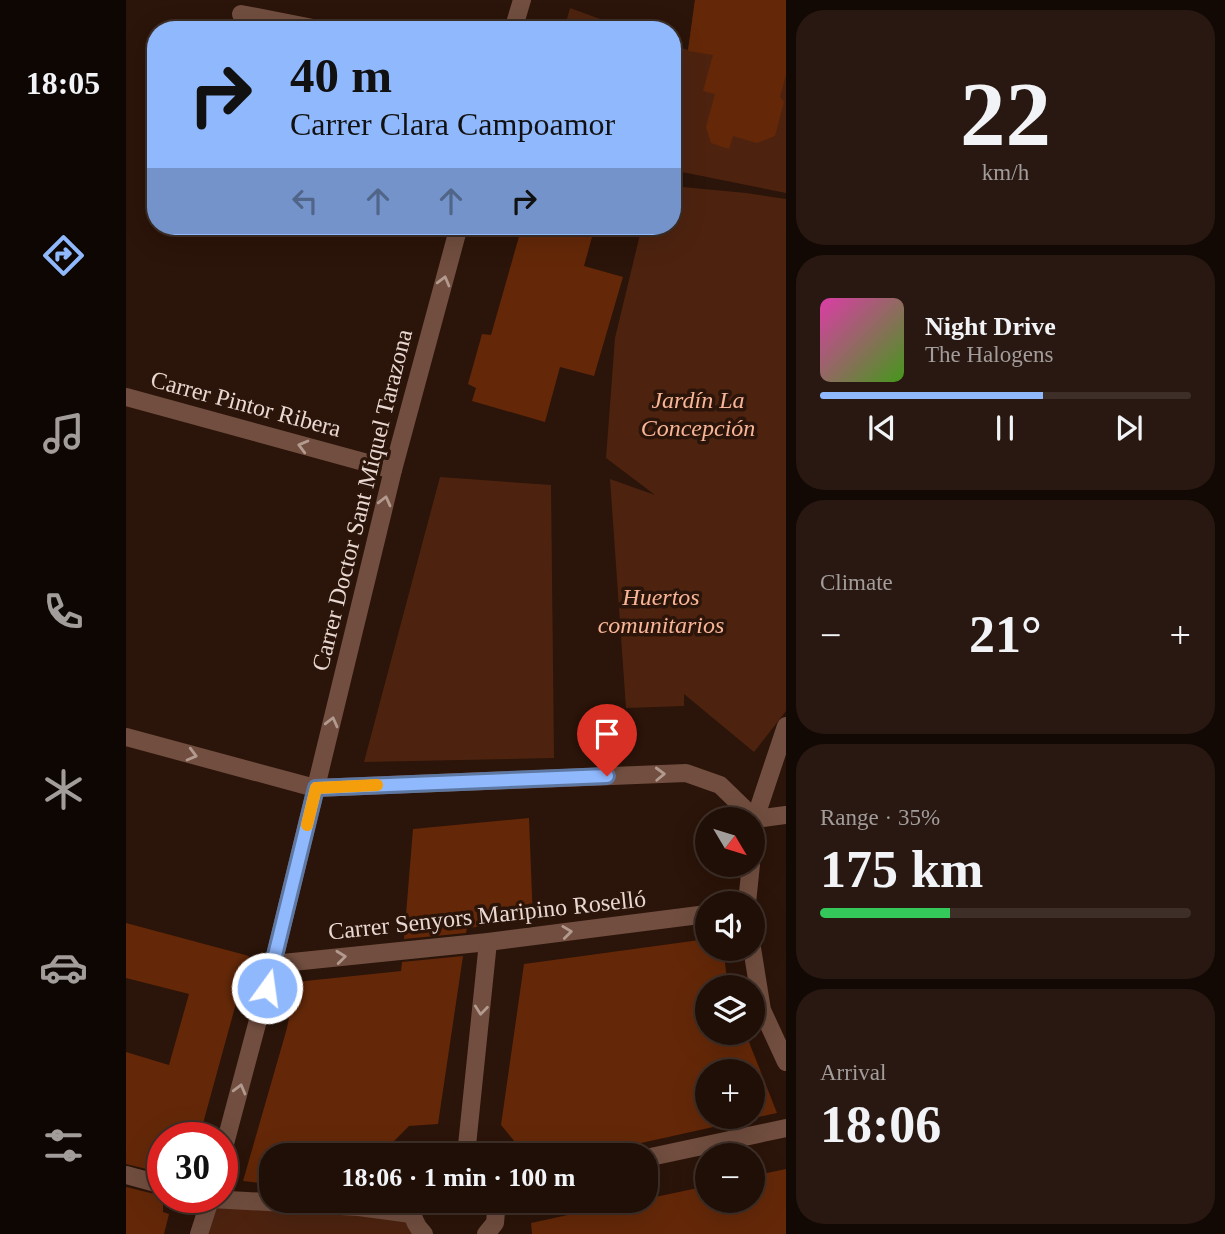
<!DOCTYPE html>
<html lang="en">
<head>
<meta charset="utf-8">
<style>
  body { margin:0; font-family:"Times New Roman",serif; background:#281811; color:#f1f3f6; height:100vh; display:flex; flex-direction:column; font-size:26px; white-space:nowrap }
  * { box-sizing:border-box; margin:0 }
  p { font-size:23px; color:#a29c9b }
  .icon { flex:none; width:38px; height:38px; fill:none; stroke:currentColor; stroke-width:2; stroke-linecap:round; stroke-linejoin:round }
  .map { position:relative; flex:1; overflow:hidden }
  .sheet { display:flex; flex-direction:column; gap:10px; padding:10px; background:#120804; width:439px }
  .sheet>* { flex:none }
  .top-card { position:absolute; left:21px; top:21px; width:534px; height:214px; border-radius:28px; box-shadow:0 7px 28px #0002,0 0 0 2px #3d2f28; background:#90b8fd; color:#111; overflow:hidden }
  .needle { width:46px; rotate:128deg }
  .buttons { position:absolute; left:569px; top:807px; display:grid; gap:14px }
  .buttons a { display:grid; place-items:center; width:70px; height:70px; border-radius:50%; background:#200f07; box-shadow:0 7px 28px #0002,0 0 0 2px #3d2f28; font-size:35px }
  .speed { position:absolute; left:21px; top:1122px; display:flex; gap:14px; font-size:35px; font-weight:700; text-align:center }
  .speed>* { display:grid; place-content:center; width:91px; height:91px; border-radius:50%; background:#200f07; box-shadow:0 7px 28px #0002,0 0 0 2px #3d2f28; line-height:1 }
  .speed .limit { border:10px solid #d22; background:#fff; color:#111 }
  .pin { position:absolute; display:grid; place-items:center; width:60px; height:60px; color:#fff; margin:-72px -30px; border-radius:50% 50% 50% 0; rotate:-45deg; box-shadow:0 0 7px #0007 }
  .pin .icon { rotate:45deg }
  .me { position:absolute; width:77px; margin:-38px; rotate:14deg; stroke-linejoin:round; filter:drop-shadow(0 0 5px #0008) }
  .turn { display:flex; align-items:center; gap:24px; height:147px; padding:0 28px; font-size:32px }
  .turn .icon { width:91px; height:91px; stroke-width:2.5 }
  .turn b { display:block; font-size:49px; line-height:60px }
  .lanes { display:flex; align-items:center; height:66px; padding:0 28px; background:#0003; justify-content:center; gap:35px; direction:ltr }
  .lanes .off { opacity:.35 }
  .big { font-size:52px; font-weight:700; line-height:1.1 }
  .sheet .tile { flex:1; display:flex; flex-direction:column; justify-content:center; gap:10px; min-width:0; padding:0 24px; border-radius:28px; background:#281811 }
  .sheet .dial { align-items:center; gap:0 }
  .dial b { font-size:91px; line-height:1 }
  .song { display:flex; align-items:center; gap:21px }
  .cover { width:84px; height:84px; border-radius:10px; background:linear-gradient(135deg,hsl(320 70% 55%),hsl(100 70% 35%)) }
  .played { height:7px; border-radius:4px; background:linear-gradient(90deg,#90b8fd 60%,#3d2f28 60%) }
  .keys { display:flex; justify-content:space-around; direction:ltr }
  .heat { display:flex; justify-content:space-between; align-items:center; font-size:38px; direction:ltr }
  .charge { height:10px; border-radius:5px; background:linear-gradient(90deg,#34c759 35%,#3d2f28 0) }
  .trip { position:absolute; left:133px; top:1143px; width:399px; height:70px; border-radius:28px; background:#200f07; box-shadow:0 7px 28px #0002,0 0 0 2px #3d2f28; font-weight:700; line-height:70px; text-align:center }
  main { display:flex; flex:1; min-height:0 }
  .menu { display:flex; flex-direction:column; width:126px; justify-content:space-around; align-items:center; background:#0d0603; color:#a29c9b }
  .menu .icon { width:49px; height:49px }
  .menu .on { color:#90b8fd }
  .menu b { font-size:32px; color:#f1f3f6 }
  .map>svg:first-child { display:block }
</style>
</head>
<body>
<main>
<nav class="menu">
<b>18:05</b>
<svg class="icon on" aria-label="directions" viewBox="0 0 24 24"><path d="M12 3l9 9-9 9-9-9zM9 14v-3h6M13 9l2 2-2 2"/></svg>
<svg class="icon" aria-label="music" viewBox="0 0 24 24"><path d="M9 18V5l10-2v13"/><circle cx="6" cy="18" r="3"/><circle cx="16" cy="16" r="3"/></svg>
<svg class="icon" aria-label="phone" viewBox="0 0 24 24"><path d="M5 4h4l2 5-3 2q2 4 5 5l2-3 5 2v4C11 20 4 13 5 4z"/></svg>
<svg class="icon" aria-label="climate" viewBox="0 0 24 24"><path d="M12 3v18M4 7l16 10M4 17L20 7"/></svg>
<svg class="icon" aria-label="car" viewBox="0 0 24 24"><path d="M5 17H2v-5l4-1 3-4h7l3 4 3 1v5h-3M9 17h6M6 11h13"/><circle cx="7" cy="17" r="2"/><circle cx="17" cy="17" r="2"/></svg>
<svg class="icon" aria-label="filters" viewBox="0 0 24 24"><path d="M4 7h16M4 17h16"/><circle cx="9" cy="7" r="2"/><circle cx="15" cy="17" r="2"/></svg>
</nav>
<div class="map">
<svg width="660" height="1234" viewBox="0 0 660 1234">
  <rect width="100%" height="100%" fill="#2b1409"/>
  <g fill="#4d230f">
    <path d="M569 0H653L660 1V193L546 170V45L562 50Z"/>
    <path d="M444 8 504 30H438Z"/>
    <path d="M546 186 620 193 660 199V711L628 752 558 694V706L500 708 484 479 529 495 480 458 489 338 516 226H546Z"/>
    <path d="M314 477 425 485 428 758 238 762Z"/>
    <path d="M85 1199 285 1214 298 1234H73Z"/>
  </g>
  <g fill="#642808" fill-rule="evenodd">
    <path d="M569 0H660V75L654 97 658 102 649 136 631 143 607 136 603 149 585 143 580 127 589 94 577 91 587 55 562 51Z"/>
    <path d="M396 226H469L458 266 497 277 468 376 434 367 419 422 346 401 350 388 342 384 356 334 365 335Z"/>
    <path d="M403 818 407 921 341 928 340 933 278 939 287 829Z"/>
    <path d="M0 923 123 956 73 1138H37V1173L0 1164V1052L43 1065 63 994 0 978Z"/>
    <path d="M581 939V948H597L602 987H581V1032H619L651 1113 461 1155H400L375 1125 398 964ZM581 1071H626V1116H581Z"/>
    <path d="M337 956 312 1124 283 1126 254 1155H145V1184L117 1181 161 1028 170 982 275 971 276 962Z"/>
    <path d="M660 1169V1234H406L405 1223 511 1200H520V1199L581 1186V1200H626V1176Z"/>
    <path d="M0 1187 37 1196V1212L43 1214 38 1234H0Z"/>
  </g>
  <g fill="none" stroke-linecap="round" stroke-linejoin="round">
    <g stroke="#714e3f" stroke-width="18">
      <path d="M115 14 197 30"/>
      <path d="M387 30 396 0"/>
      <path d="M0 397 267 470"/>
      <path d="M0 737 189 788 560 773 594 785 629 819"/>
      <path d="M629 819 660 815"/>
      <path d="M626 843 629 819 660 726"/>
      <path d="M621 903 625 864"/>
      <path d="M626 948 636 1010 660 1062"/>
      <path d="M147 964 362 942 581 914"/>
      <path d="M96 1155 147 964 267 470 333 226"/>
      <path d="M340 1155 362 942"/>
      <path d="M520 1158 660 1128"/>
      <path d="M0 1175 37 1185"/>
      <path d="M77 1197 85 1199 233 1207 285 1214"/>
      <path d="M285 1200C285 1214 288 1225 298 1234"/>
      <path d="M73 1234 85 1197"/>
      <path d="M360 1234 369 1223 371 1200"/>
    </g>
  </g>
  <defs><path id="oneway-chevron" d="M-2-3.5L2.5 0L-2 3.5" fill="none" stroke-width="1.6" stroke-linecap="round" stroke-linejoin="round" transform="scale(1.75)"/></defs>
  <g stroke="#b39a8f">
    <use href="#oneway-chevron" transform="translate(318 281) rotate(-75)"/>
    <use href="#oneway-chevron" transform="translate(177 446) rotate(-165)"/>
    <use href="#oneway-chevron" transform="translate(259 501) rotate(-76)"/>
    <use href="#oneway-chevron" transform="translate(206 722) rotate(-76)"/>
    <use href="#oneway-chevron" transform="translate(66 755) rotate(15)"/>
    <use href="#oneway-chevron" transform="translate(534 774) rotate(-2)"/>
    <use href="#oneway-chevron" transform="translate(441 932) rotate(-7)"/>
    <use href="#oneway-chevron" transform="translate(215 957) rotate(-6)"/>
    <use href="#oneway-chevron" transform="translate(355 1010) rotate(96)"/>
    <use href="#oneway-chevron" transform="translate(114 1089) rotate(-75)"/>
  </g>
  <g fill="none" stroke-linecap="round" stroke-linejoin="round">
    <defs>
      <path id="route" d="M141 988 190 788 481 776"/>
    </defs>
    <use href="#route" stroke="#5e78a4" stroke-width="18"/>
    <use href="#route" stroke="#90b8fd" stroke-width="12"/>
    <path stroke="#f59e0b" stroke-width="12" d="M181 825 190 788 251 785"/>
  </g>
  <g text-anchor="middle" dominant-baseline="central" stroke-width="7" stroke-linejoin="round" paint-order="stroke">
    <g font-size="24" font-style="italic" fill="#f9b597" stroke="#2b1409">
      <text x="572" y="400">Jardín La<tspan x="572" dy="28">Concepción</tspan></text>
      <text x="535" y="597">Huertos<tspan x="535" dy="28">comunitarios</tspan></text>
    </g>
    <g font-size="24" fill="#e9d8d1" stroke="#2b1409">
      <text transform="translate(120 404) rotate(15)">Carrer Pintor Ribera</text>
      <text transform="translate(236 500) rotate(-76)">Carrer Doctor Sant Miquel Tarazona</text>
      <text transform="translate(361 915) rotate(-6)">Carrer Senyors Maripino Roselló</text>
    </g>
  </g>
</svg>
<div class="buttons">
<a><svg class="needle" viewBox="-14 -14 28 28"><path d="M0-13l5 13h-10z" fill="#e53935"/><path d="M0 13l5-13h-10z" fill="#a29c9b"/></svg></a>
<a><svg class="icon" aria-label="sound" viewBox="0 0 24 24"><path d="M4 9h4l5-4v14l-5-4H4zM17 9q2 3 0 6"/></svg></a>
<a><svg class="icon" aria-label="layers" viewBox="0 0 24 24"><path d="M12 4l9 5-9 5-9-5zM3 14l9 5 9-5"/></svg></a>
<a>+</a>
<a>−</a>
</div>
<div class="speed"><div class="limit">30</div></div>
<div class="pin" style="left:481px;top:776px;background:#d93025"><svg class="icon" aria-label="arrive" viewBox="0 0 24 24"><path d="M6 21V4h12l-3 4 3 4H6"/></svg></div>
<svg class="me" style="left:141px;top:988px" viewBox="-20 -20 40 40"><circle r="17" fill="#90b8fd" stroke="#fff" stroke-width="3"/><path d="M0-11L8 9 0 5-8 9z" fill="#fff"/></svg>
<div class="trip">18:06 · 1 min · 100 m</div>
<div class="top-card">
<div class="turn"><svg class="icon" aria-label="right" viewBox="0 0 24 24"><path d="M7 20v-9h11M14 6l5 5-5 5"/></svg><div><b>40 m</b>Carrer Clara Campoamor</div></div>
<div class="lanes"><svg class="icon off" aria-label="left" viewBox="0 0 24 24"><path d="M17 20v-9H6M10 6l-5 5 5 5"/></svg><svg class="icon off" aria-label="ahead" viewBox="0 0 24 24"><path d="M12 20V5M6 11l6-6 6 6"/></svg><svg class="icon off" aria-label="ahead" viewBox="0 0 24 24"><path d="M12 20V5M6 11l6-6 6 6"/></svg><svg class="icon" aria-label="right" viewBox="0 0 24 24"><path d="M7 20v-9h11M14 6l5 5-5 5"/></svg></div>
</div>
</div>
<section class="sheet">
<div class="tile dial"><b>22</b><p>km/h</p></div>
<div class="tile">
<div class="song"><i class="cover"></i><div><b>Night Drive</b><p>The Halogens</p></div></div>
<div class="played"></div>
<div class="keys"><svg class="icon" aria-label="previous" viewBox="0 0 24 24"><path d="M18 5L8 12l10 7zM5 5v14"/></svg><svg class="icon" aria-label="pause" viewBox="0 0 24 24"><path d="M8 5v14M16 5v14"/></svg><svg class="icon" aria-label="next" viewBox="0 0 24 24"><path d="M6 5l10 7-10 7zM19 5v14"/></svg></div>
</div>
<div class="tile"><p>Climate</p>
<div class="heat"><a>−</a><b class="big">21°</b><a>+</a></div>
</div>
<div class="tile"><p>Range · 35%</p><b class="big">175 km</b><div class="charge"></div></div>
<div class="tile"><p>Arrival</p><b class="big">18:06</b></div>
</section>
</main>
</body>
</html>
